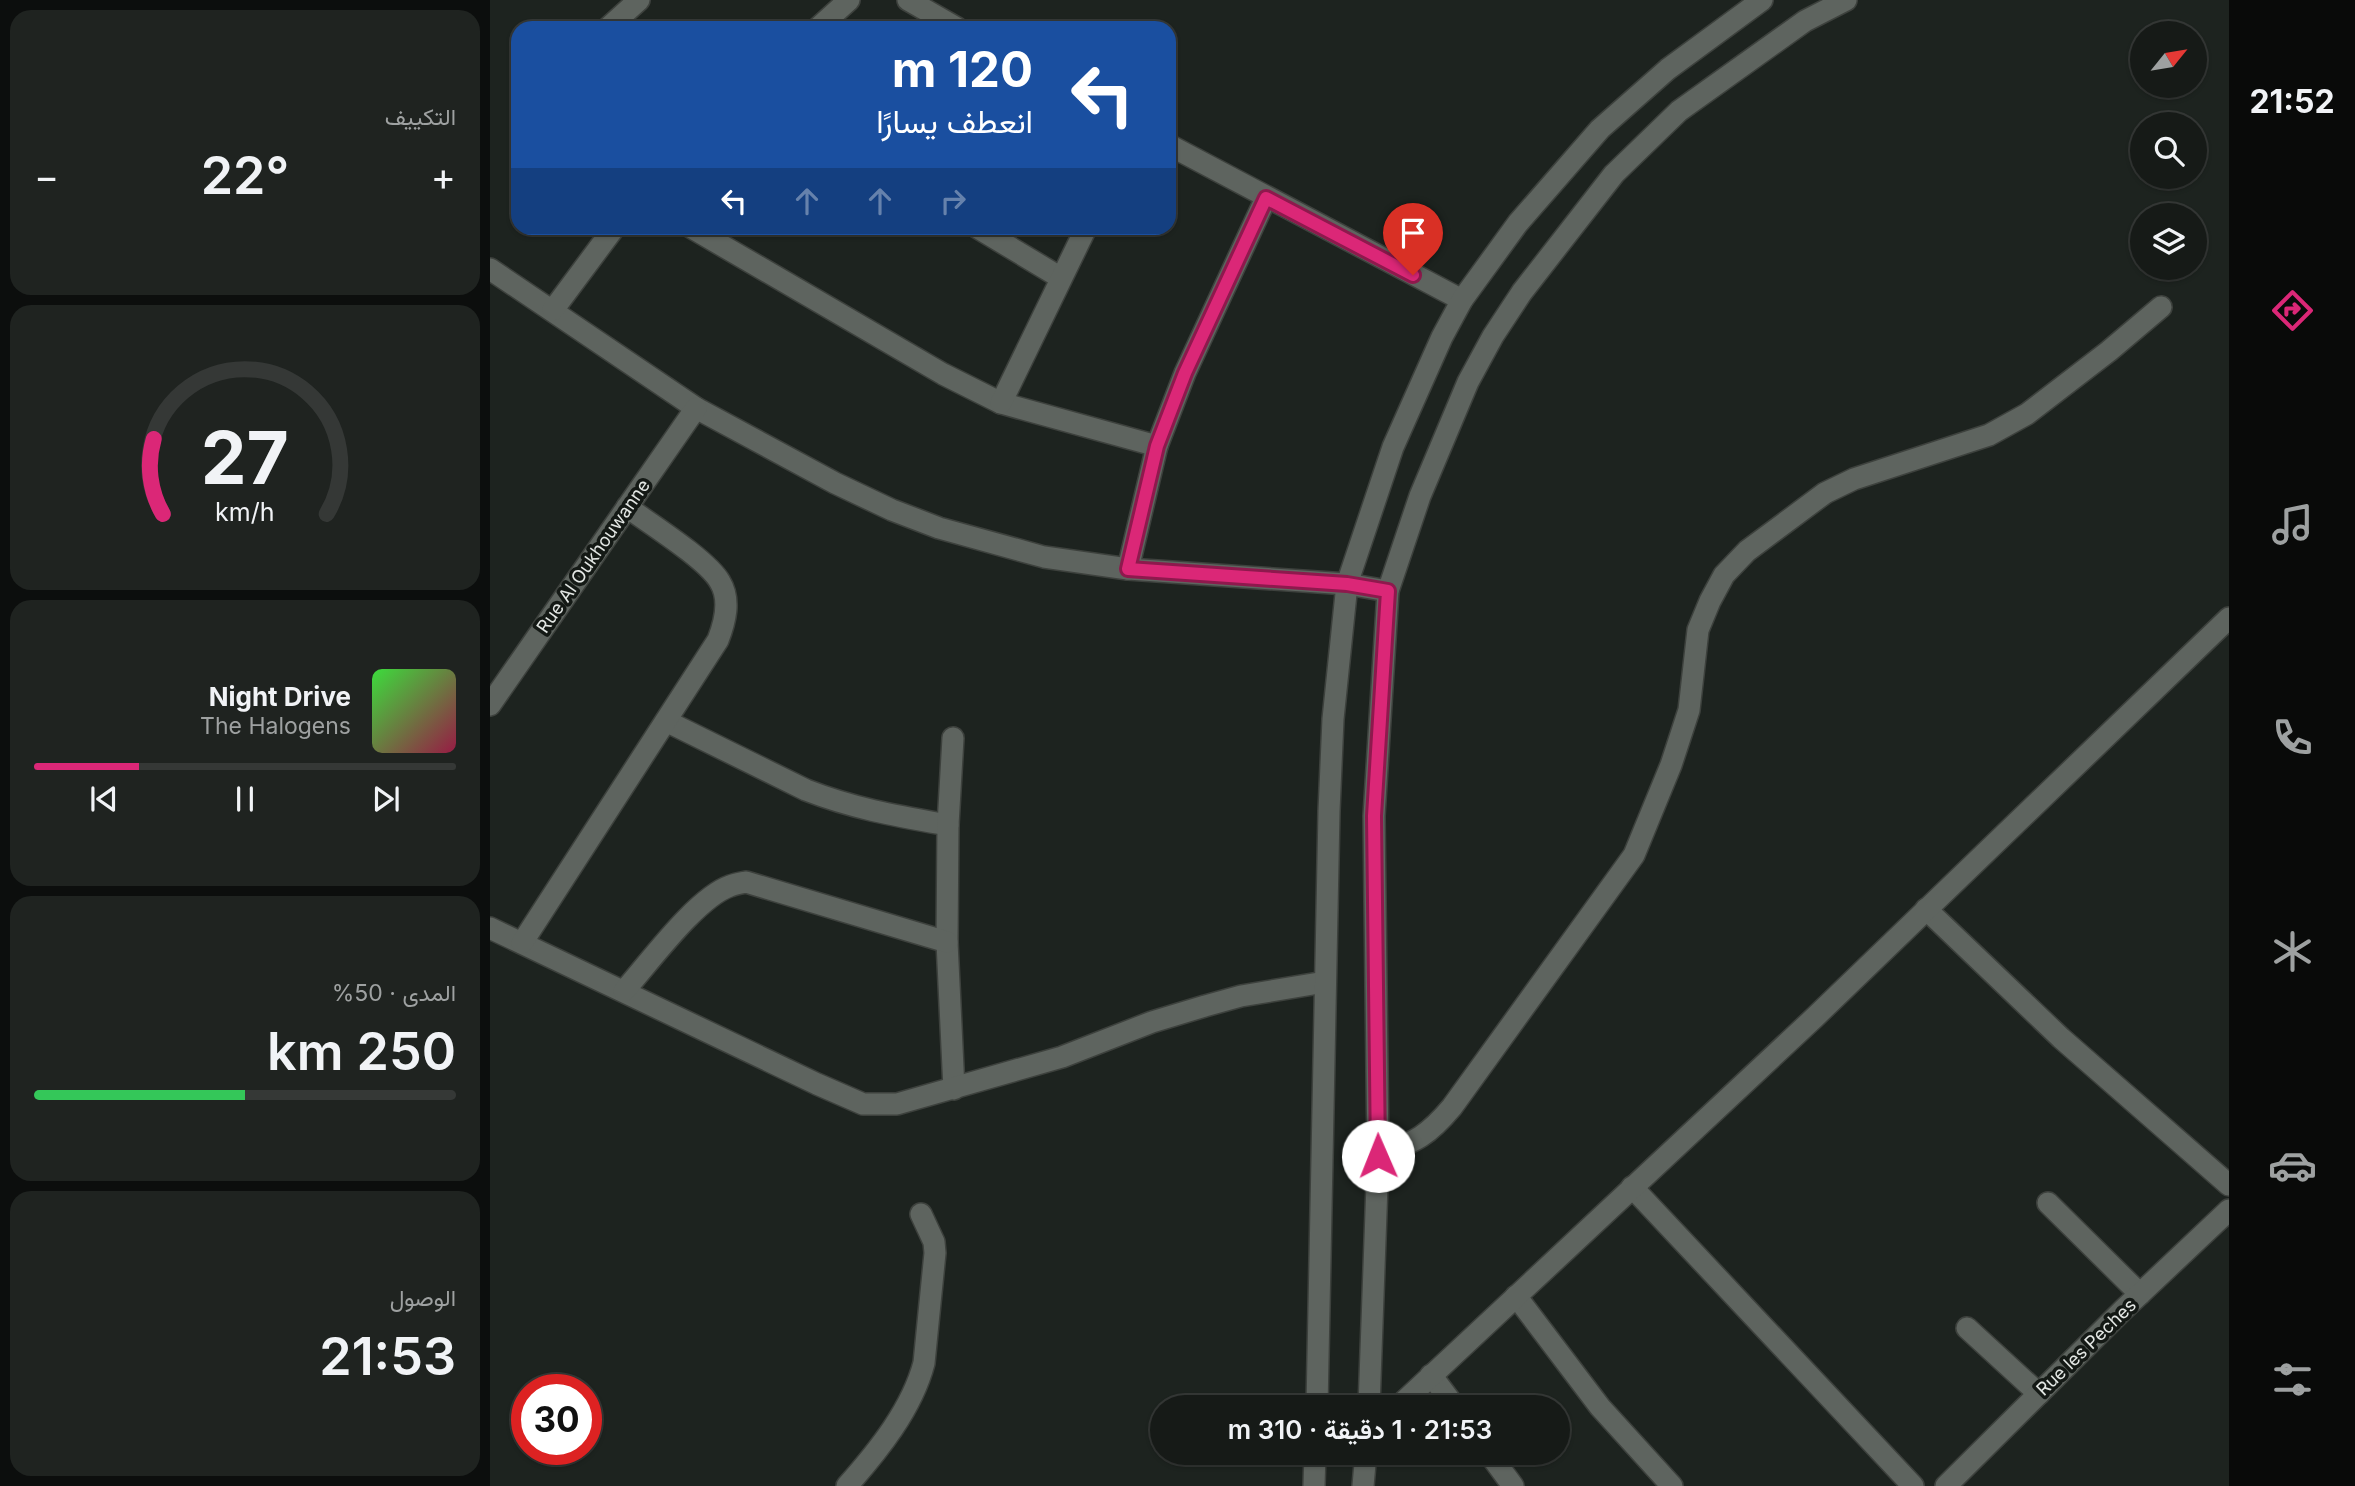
<!DOCTYPE html>
<html lang="ar">
<head>
<meta charset="utf-8">
<style>
  body { margin:0; font-family:Inter,Vazirmatn,sans-serif; background:#1f2320; color:#f1f3f6; direction:rtl; height:100vh; display:flex; flex-direction:column; font-size:26px; white-space:nowrap }
  * { box-sizing:border-box; margin:0 }
  p { font-size:23px; color:#9ea1a1 }
  .icon { flex:none; width:38px; height:38px; fill:none; stroke:currentColor; stroke-width:2; stroke-linecap:round; stroke-linejoin:round }
  .map { position:relative; flex:1; overflow:hidden; direction:ltr }
  .details { display:flex; flex-direction:column; gap:10px; padding:10px; background:#0c0e0d; width:490px }
  .details>* { flex:none }
  .hud { position:absolute; left:21px; top:21px; width:665px; height:214px; border-radius:21px; box-shadow:0 2px 5px #0004,0 0 0 2px #353836; direction:rtl; background:#1a4fa0; color:#fff; overflow:hidden }
  .needle { width:46px; rotate:60deg }
  .controls { position:absolute; left:1640px; top:21px; display:grid; gap:14px }
  .controls a { display:grid; place-items:center; width:77px; height:77px; border-radius:50%; background:#161a17; box-shadow:0 2px 5px #0004,0 0 0 2px #353836; font-size:35px }
  .speed { position:absolute; left:21px; top:1374px; display:flex; gap:14px; font-size:35px; font-weight:700; text-align:center }
  .speed>* { display:grid; place-content:center; width:91px; height:91px; border-radius:50%; background:#161a17; box-shadow:0 2px 5px #0004,0 0 0 2px #353836; line-height:1 }
  .speed .limit { border:10px solid #d22; background:#fff; color:#111 }
  .pin { position:absolute; display:grid; place-items:center; width:60px; height:60px; color:#fff; margin:-72px -30px; border-radius:50% 50% 50% 0; rotate:-45deg; box-shadow:0 0 7px #0007 }
  .pin .icon { rotate:45deg }
  .me { position:absolute; width:77px; margin:-38px; rotate:359deg; stroke-linejoin:round; filter:drop-shadow(0 0 5px #0008) }
  .turn { display:flex; align-items:center; gap:24px; height:147px; padding:0 28px; font-size:32px }
  .turn .icon { width:91px; height:91px; stroke-width:2.5 }
  .turn b { display:block; font-size:49px; line-height:60px }
  .lanes { display:flex; align-items:center; height:66px; padding:0 28px; background:#0003; justify-content:center; gap:35px; direction:ltr }
  .lanes .off { opacity:.35 }
  .big { font-size:52px; font-weight:600; line-height:1.1 }
  .details .widget { flex:1; display:flex; flex-direction:column; justify-content:center; gap:10px; min-width:0; padding:0 24px; border-radius:21px; background:#1f2320 }
  .details .dial { align-items:center; gap:0 }
  .dial svg { height:182px; overflow:visible; fill:none; stroke:#353836; stroke-width:7; stroke-linecap:round; text-anchor:middle }
  .dial text { fill:#f1f3f6; stroke:none }
  .song { display:flex; align-items:center; gap:21px }
  .cover { width:84px; height:84px; border-radius:10px; background:linear-gradient(135deg,hsl(120 70% 55%),hsl(340 70% 35%)) }
  .played { height:7px; border-radius:4px; background:linear-gradient(90deg,#db2777 25%,#353836 25%) }
  .keys { display:flex; justify-content:space-around; direction:ltr }
  .heat { display:flex; justify-content:space-between; align-items:center; font-size:38px; direction:ltr }
  .charge { height:10px; border-radius:5px; background:linear-gradient(90deg,#34c759 50%,#353836 0) }
  .trip { position:absolute; left:660px; top:1395px; width:420px; height:70px; border-radius:35px; background:#161a17; box-shadow:0 2px 5px #0004,0 0 0 2px #353836; font-weight:600; line-height:70px; text-align:center; direction:rtl }
  main { display:flex; flex:1; min-height:0 }
  .tabs { display:flex; flex-direction:column; width:126px; justify-content:space-around; align-items:center; background:#090a09; color:#9ea1a1 }
  .tabs .icon { width:49px; height:49px }
  .tabs .on { color:#db2777 }
  .tabs b { font-size:32px; color:#f1f3f6 }
  .map>svg:first-child { display:block }
</style>
</head>
<body>
<main>
<nav class="tabs">
<b>21:52</b>
<svg class="icon on" aria-label="directions" viewBox="0 0 24 24"><path d="M12 3l9 9-9 9-9-9zM9 14v-3h6M13 9l2 2-2 2"/></svg>
<svg class="icon" aria-label="music" viewBox="0 0 24 24"><path d="M9 18V5l10-2v13"/><circle cx="6" cy="18" r="3"/><circle cx="16" cy="16" r="3"/></svg>
<svg class="icon" aria-label="phone" viewBox="0 0 24 24"><path d="M5 4h4l2 5-3 2q2 4 5 5l2-3 5 2v4C11 20 4 13 5 4z"/></svg>
<svg class="icon" aria-label="climate" viewBox="0 0 24 24"><path d="M12 3v18M4 7l16 10M4 17L20 7"/></svg>
<svg class="icon" aria-label="car" viewBox="0 0 24 24"><path d="M5 17H2v-5l4-1 3-4h7l3 4 3 1v5h-3M9 17h6M6 11h13"/><circle cx="7" cy="17" r="2"/><circle cx="17" cy="17" r="2"/></svg>
<svg class="icon" aria-label="filters" viewBox="0 0 24 24"><path d="M4 7h16M4 17h16"/><circle cx="9" cy="7" r="2"/><circle cx="15" cy="17" r="2"/></svg>
</nav>
<div class="map">
<svg width="1739" height="1486" viewBox="0 0 1739 1486">
  <rect width="100%" height="100%" fill="#1d231f"/>
  <g fill="none" stroke-linecap="round" stroke-linejoin="round">
    <defs>
      <g id="minor">
        <path d="M418 0 467 28"/>
        <path d="M118 28 149 0"/>
        <path d="M328 28 359 0"/>
        <path d="M679 145 972 300"/>
        <path d="M202 228 453 374 511 403 667 446"/>
        <path d="M488 228 571 278"/>
        <path d="M0 269 206 408 345 483 402 510 449 528 554 557 638 569 857 584 898 591"/>
        <path d="M63 310 124 228"/>
        <path d="M511 403 596 228"/>
        <path d="M638 569 667 446 695 373 776 198"/>
        <path d="M0 705 206 408"/>
        <path d="M176 721 316 790C365 809 407 816 458 825"/>
        <path d="M463 738 458 825 457 942 464 1089"/>
        <path d="M1436 909 1571 1038 1739 1185"/>
        <path d="M0 928 327 1084 373 1104H407L572 1057 662 1022 715 1006 751 996 835 982"/>
        <path d="M32 943 228 640C235 622 241 600 230 582 218 560 159 523 137 507"/>
        <path d="M134 991C159 963 206 898 240 886 245 884 251 883 256 882L457 942"/>
        <path d="M888 1156C925 1141 936 1138 962 1107L1144 855 1181 765 1199 710 1208 630 1220 601 1234 575 1257 551 1335 493 1364 479 1499 435 1537 414 1619 351 1671 307"/>
        <path d="M1142 1187 1423 1486"/>
        <path d="M1558 1203 1650 1294"/>
        <path d="M1026 1296 1110 1407 1182 1486"/>
        <path d="M1477 1328 1549 1394"/>
        <path d="M941 1375 965 1407"/>
        <path d="M827 1407 839 811 843 719 857 584 903 447 952 337 972 300 1028 223 1110 129 1178 69 1272 0"/>
        <path d="M879 1407 888 1156 884 816 898 591 930 496 978 382 1003 336 1032 292 1124 174 1189 111 1315 21 1356 0"/>
        <path d="M908 1407 1324 1018 1739 618"/>
        <path d="M998 1452 1023 1486"/>
        <path d="M357 1486C388 1451 422 1409 434 1363L445 1253 444 1242 431 1214"/>
        <path d="M824 1486 825 1452"/>
        <path d="M873 1486 876 1452"/>
        <path d="M1456 1486 1633 1310 1739 1210"/>
      </g>
    </defs>
    <use href="#minor" stroke="#3d413d" stroke-width="24"/>
    <use href="#minor" stroke="#5e645f" stroke-width="21"/>
  </g>
  <g fill="none" stroke-linecap="round" stroke-linejoin="round">
    <defs>
      <path id="route" d="M888 1156 884 816 898 591 857 584 638 569 667 446 695 373 776 198 923 275"/>
    </defs>
    <use href="#route" stroke="#8e194d" stroke-width="18"/>
    <use href="#route" stroke="#db2777" stroke-width="12"/>
  </g>
  <g text-anchor="middle" dominant-baseline="central" stroke-width="7" stroke-linejoin="round" paint-order="stroke">
    <g font-size="18" fill="#e3e7e4" stroke="#141915">
      <text transform="translate(103 556) rotate(-55)">Rue Al Oukhouwanne</text>
      <text transform="translate(1596 1347) rotate(-44)">Rue les Peches</text>
    </g>
  </g>
</svg>
<div class="controls">
<a><svg class="needle" viewBox="-14 -14 28 28"><path d="M0-13l5 13h-10z" fill="#e53935"/><path d="M0 13l5-13h-10z" fill="#9ea1a1"/></svg></a>
<a><svg class="icon" aria-label="search" viewBox="0 0 24 24"><circle cx="10" cy="10" r="6"/><path d="M15 15l6 6"/></svg></a>
<a><svg class="icon" aria-label="layers" viewBox="0 0 24 24"><path d="M12 4l9 5-9 5-9-5zM3 14l9 5 9-5"/></svg></a>
</div>
<div class="speed"><div class="limit">30</div></div>
<div class="pin" style="left:923px;top:275px;background:#d93025"><svg class="icon" aria-label="arrive" viewBox="0 0 24 24"><path d="M6 21V4h12l-3 4 3 4H6"/></svg></div>
<svg class="me" style="left:888px;top:1156px" viewBox="-20 -20 40 40"><circle r="19" fill="#fff"/><path d="M0-13L10 11 0 6-10 11z" fill="#db2777"/></svg>
<div class="trip">21:53 · 1 دقيقة · 310 m</div>
<div class="hud">
<div class="turn"><svg class="icon" aria-label="left" viewBox="0 0 24 24"><path d="M17 20v-9H6M10 6l-5 5 5 5"/></svg><div><b>120 m</b>انعطف يسارًا</div></div>
<div class="lanes"><svg class="icon" aria-label="left" viewBox="0 0 24 24"><path d="M17 20v-9H6M10 6l-5 5 5 5"/></svg><svg class="icon off" aria-label="ahead" viewBox="0 0 24 24"><path d="M12 20V5M6 11l6-6 6 6"/></svg><svg class="icon off" aria-label="ahead" viewBox="0 0 24 24"><path d="M12 20V5M6 11l6-6 6 6"/></svg><svg class="icon off" aria-label="right" viewBox="0 0 24 24"><path d="M7 20v-9h11M14 6l5 5-5 5"/></svg></div>
</div>
</div>
<section class="details">
<div class="widget"><p>التكييف</p>
<div class="heat"><a>−</a><b class="big">22°</b><a>+</a></div>
</div>
<div class="widget dial"><svg viewBox="0 0 100 80">
<path d="M14 69A42 42 0 1 1 86 69"/>
<path d="M14 69A42 42 0 0 1 10 36" stroke="#db2777"/>
<text x="50" y="56" font-size="32" font-weight="700">27</text>
<text x="50" y="72" font-size="11">km/h</text>
</svg></div>
<div class="widget">
<div class="song"><i class="cover"></i><div><b>Night Drive</b><p>The Halogens</p></div></div>
<div class="played"></div>
<div class="keys"><svg class="icon" aria-label="previous" viewBox="0 0 24 24"><path d="M18 5L8 12l10 7zM5 5v14"/></svg><svg class="icon" aria-label="pause" viewBox="0 0 24 24"><path d="M8 5v14M16 5v14"/></svg><svg class="icon" aria-label="next" viewBox="0 0 24 24"><path d="M6 5l10 7-10 7zM19 5v14"/></svg></div>
</div>
<div class="widget"><p>المدى · 50%</p><b class="big">250 km</b><div class="charge"></div></div>
<div class="widget"><p>الوصول</p><b class="big">21:53</b></div>
</section>
</main>
</body>
</html>
